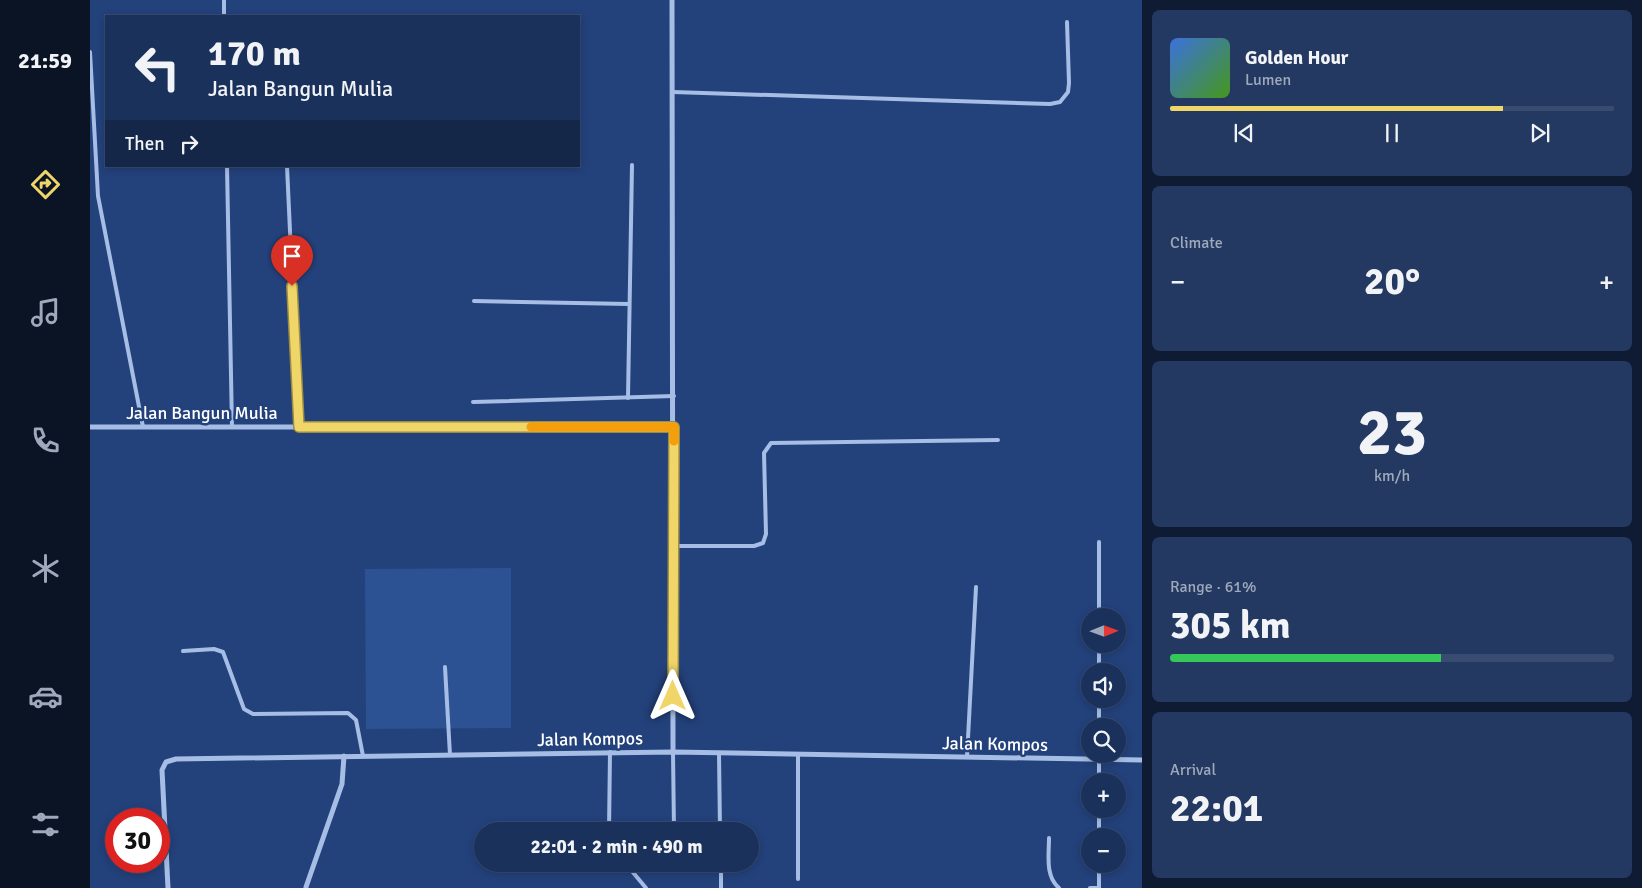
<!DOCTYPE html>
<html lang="en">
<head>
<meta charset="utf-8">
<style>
  body { margin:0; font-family:Signika,sans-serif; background:#233962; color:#f1f3f6; height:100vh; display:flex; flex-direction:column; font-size:19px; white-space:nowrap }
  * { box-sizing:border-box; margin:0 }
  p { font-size:16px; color:#9fa9bb }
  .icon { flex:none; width:28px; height:28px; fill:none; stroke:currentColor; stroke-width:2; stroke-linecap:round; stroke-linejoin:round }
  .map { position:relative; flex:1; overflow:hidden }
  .sheet { display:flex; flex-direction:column; gap:10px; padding:10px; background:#0e1b33; width:500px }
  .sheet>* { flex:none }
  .hud { position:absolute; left:15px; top:15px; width:475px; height:152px; border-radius:0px; box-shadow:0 2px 8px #0003,0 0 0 1px #384c72; background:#1a315c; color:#f1f3f6; overflow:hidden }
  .needle { width:32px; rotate:89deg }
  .tools { position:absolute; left:991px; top:608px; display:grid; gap:10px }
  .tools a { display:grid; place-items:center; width:45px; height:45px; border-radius:50%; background:#1a315c; box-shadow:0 2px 8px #0003,0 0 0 1px #384c72; font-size:25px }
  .speed { position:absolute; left:15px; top:808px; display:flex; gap:10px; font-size:25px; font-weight:700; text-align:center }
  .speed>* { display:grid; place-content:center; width:65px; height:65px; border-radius:50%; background:#1a315c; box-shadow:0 2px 8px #0003,0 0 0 1px #384c72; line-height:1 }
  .speed .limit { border:8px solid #d22; background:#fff; color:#111 }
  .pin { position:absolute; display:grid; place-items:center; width:42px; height:42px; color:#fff; margin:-51px -21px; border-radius:50% 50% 50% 0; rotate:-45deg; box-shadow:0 0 5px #0007 }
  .pin .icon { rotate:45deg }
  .me { position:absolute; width:55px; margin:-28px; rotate:0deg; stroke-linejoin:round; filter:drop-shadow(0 0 4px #0008) }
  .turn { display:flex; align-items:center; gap:18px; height:105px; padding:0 20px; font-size:22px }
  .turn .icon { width:65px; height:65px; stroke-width:2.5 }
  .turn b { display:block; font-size:35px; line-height:42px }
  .then { display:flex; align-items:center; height:48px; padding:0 20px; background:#0003; gap:10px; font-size:19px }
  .big { font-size:38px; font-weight:700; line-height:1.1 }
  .sheet .tile { flex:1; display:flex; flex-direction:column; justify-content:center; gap:8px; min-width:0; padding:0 18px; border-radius:8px; background:#233962 }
  .sheet .dial { align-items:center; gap:0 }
  .dial b { font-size:65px; line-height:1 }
  .song { display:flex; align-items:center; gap:15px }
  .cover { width:60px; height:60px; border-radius:8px; background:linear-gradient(135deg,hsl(220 70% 55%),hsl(100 70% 35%)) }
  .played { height:5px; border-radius:2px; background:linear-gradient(90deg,#f0d669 75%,#384c72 75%) }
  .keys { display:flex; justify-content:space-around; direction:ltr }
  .heat { display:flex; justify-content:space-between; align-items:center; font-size:28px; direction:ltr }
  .charge { height:8px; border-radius:4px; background:linear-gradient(90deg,#34c759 61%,#384c72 0) }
  .trip { position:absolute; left:384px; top:822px; width:285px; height:50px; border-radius:25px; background:#1a315c; box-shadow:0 2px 8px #0003,0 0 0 1px #384c72; font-weight:700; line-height:50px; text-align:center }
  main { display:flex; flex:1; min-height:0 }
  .dock { display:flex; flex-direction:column; width:90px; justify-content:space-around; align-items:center; background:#0a1425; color:#9fa9bb }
  .dock .icon { width:35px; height:35px }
  .dock .selected { color:#f0d669 }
  .dock b { font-size:22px; color:#f1f3f6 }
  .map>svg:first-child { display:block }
</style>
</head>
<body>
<main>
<nav class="dock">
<b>21:59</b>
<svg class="icon selected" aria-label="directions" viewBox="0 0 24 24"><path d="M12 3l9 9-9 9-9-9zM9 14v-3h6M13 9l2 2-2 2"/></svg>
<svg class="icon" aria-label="music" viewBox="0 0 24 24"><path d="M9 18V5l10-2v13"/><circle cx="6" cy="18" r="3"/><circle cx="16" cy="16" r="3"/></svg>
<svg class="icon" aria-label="phone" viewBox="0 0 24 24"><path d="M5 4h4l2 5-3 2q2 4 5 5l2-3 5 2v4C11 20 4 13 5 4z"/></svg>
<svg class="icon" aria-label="climate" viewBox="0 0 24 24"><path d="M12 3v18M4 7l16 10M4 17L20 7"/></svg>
<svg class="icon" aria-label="car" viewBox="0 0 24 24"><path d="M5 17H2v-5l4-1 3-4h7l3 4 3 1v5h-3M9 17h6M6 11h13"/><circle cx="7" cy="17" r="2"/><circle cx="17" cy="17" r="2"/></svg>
<svg class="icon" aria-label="filters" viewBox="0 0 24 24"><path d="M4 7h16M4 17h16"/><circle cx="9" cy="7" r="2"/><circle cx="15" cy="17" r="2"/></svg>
</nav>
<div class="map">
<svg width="1052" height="888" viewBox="0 0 1052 888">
  <rect width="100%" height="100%" fill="#23417b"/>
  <path fill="#2d5293" d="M421 568V728L276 729 275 569Z"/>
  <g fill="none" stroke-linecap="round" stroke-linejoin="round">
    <g stroke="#a6bde5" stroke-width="4">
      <path d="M134 0V16"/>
      <path d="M0 52 8 196 53 427"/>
      <path d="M583 92 960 104 970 102 978 92 979 83 977 22"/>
      <path d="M137 166 142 427"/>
      <path d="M197 166 209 427"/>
      <path d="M384 301 539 304"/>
      <path d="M538 398 542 165"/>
      <path d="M383 402 584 396"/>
      <path d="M583 546H664L673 543 676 534 674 453 681 443 908 440"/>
      <path d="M1009 616V542"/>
      <path d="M93 651 124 649 133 652 154 709 163 714 258 713 266 720 273 756"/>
      <path d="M355 667 360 755"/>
      <path d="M1009 671V644"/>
      <path d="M1009 726V699"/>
      <path d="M583 752 584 831"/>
      <path d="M629 753 630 831"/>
      <path d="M708 754V879"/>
      <path d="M1009 754V781"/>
      <path d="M877 757 886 587"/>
      <path d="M1009 809V836"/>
      <path d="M519 831 520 752"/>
      <path d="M959 838C959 855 955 876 969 888"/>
      <path d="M536 864 556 888"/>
      <path d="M631 864V888"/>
      <path d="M1009 864V888"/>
      <path d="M1000 888H1009"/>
    </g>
    <g stroke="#a6bde5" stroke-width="5">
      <path d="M582 0 583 752"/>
      <path d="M0 427H584"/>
      <path d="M216 887 252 784 254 756"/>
      <path d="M78 888 72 770 76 762 86 759 583 752 1052 760"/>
    </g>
  </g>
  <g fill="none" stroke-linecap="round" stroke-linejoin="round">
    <defs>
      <path id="route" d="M202 286 209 427H584L583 696"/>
    </defs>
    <use href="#route" stroke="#9c8b44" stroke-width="12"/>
    <use href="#route" stroke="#f0d669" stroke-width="9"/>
    <path stroke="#f59e0b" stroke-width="9" d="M441 427H584V441"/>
  </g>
  <g text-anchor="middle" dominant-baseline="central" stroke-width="5" stroke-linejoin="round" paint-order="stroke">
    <g font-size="18" fill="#fff" stroke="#23417b">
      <text x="112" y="413">Jalan Bangun Mulia</text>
      <text transform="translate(500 739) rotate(-1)">Jalan Kompos</text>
      <text transform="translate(905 744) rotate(1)">Jalan Kompos</text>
    </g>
  </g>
</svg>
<div class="tools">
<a><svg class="needle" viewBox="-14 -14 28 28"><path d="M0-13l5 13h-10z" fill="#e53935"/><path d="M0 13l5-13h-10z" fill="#9fa9bb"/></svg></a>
<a><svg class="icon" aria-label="sound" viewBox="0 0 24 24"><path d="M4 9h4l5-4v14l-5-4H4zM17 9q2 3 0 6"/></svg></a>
<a><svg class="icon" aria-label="search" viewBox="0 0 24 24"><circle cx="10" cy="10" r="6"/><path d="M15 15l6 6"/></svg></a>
<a>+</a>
<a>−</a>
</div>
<div class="speed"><div class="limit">30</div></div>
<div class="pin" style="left:202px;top:286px;background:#d93025"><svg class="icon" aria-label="arrive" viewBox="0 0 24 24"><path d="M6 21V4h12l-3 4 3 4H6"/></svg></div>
<svg class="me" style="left:583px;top:696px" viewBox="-20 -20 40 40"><path d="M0-17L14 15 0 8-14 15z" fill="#f0d669" stroke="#fff" stroke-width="4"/></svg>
<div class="trip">22:01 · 2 min · 490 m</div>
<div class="hud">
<div class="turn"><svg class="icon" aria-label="left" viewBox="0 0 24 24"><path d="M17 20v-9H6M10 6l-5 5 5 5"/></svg><div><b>170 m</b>Jalan Bangun Mulia</div></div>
<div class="then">Then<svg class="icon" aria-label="right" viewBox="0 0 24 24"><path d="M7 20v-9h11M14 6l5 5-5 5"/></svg></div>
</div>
</div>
<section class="sheet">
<div class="tile">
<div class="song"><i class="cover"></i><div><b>Golden Hour</b><p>Lumen</p></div></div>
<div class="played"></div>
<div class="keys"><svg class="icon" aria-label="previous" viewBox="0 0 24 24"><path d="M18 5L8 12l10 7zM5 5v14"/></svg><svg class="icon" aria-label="pause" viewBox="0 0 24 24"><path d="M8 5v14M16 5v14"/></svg><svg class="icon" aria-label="next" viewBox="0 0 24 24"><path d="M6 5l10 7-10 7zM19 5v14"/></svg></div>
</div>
<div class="tile"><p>Climate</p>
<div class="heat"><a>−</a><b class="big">20°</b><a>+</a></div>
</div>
<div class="tile dial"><b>23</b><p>km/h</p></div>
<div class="tile"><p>Range · 61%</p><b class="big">305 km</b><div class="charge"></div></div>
<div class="tile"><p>Arrival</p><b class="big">22:01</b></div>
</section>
</main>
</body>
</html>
